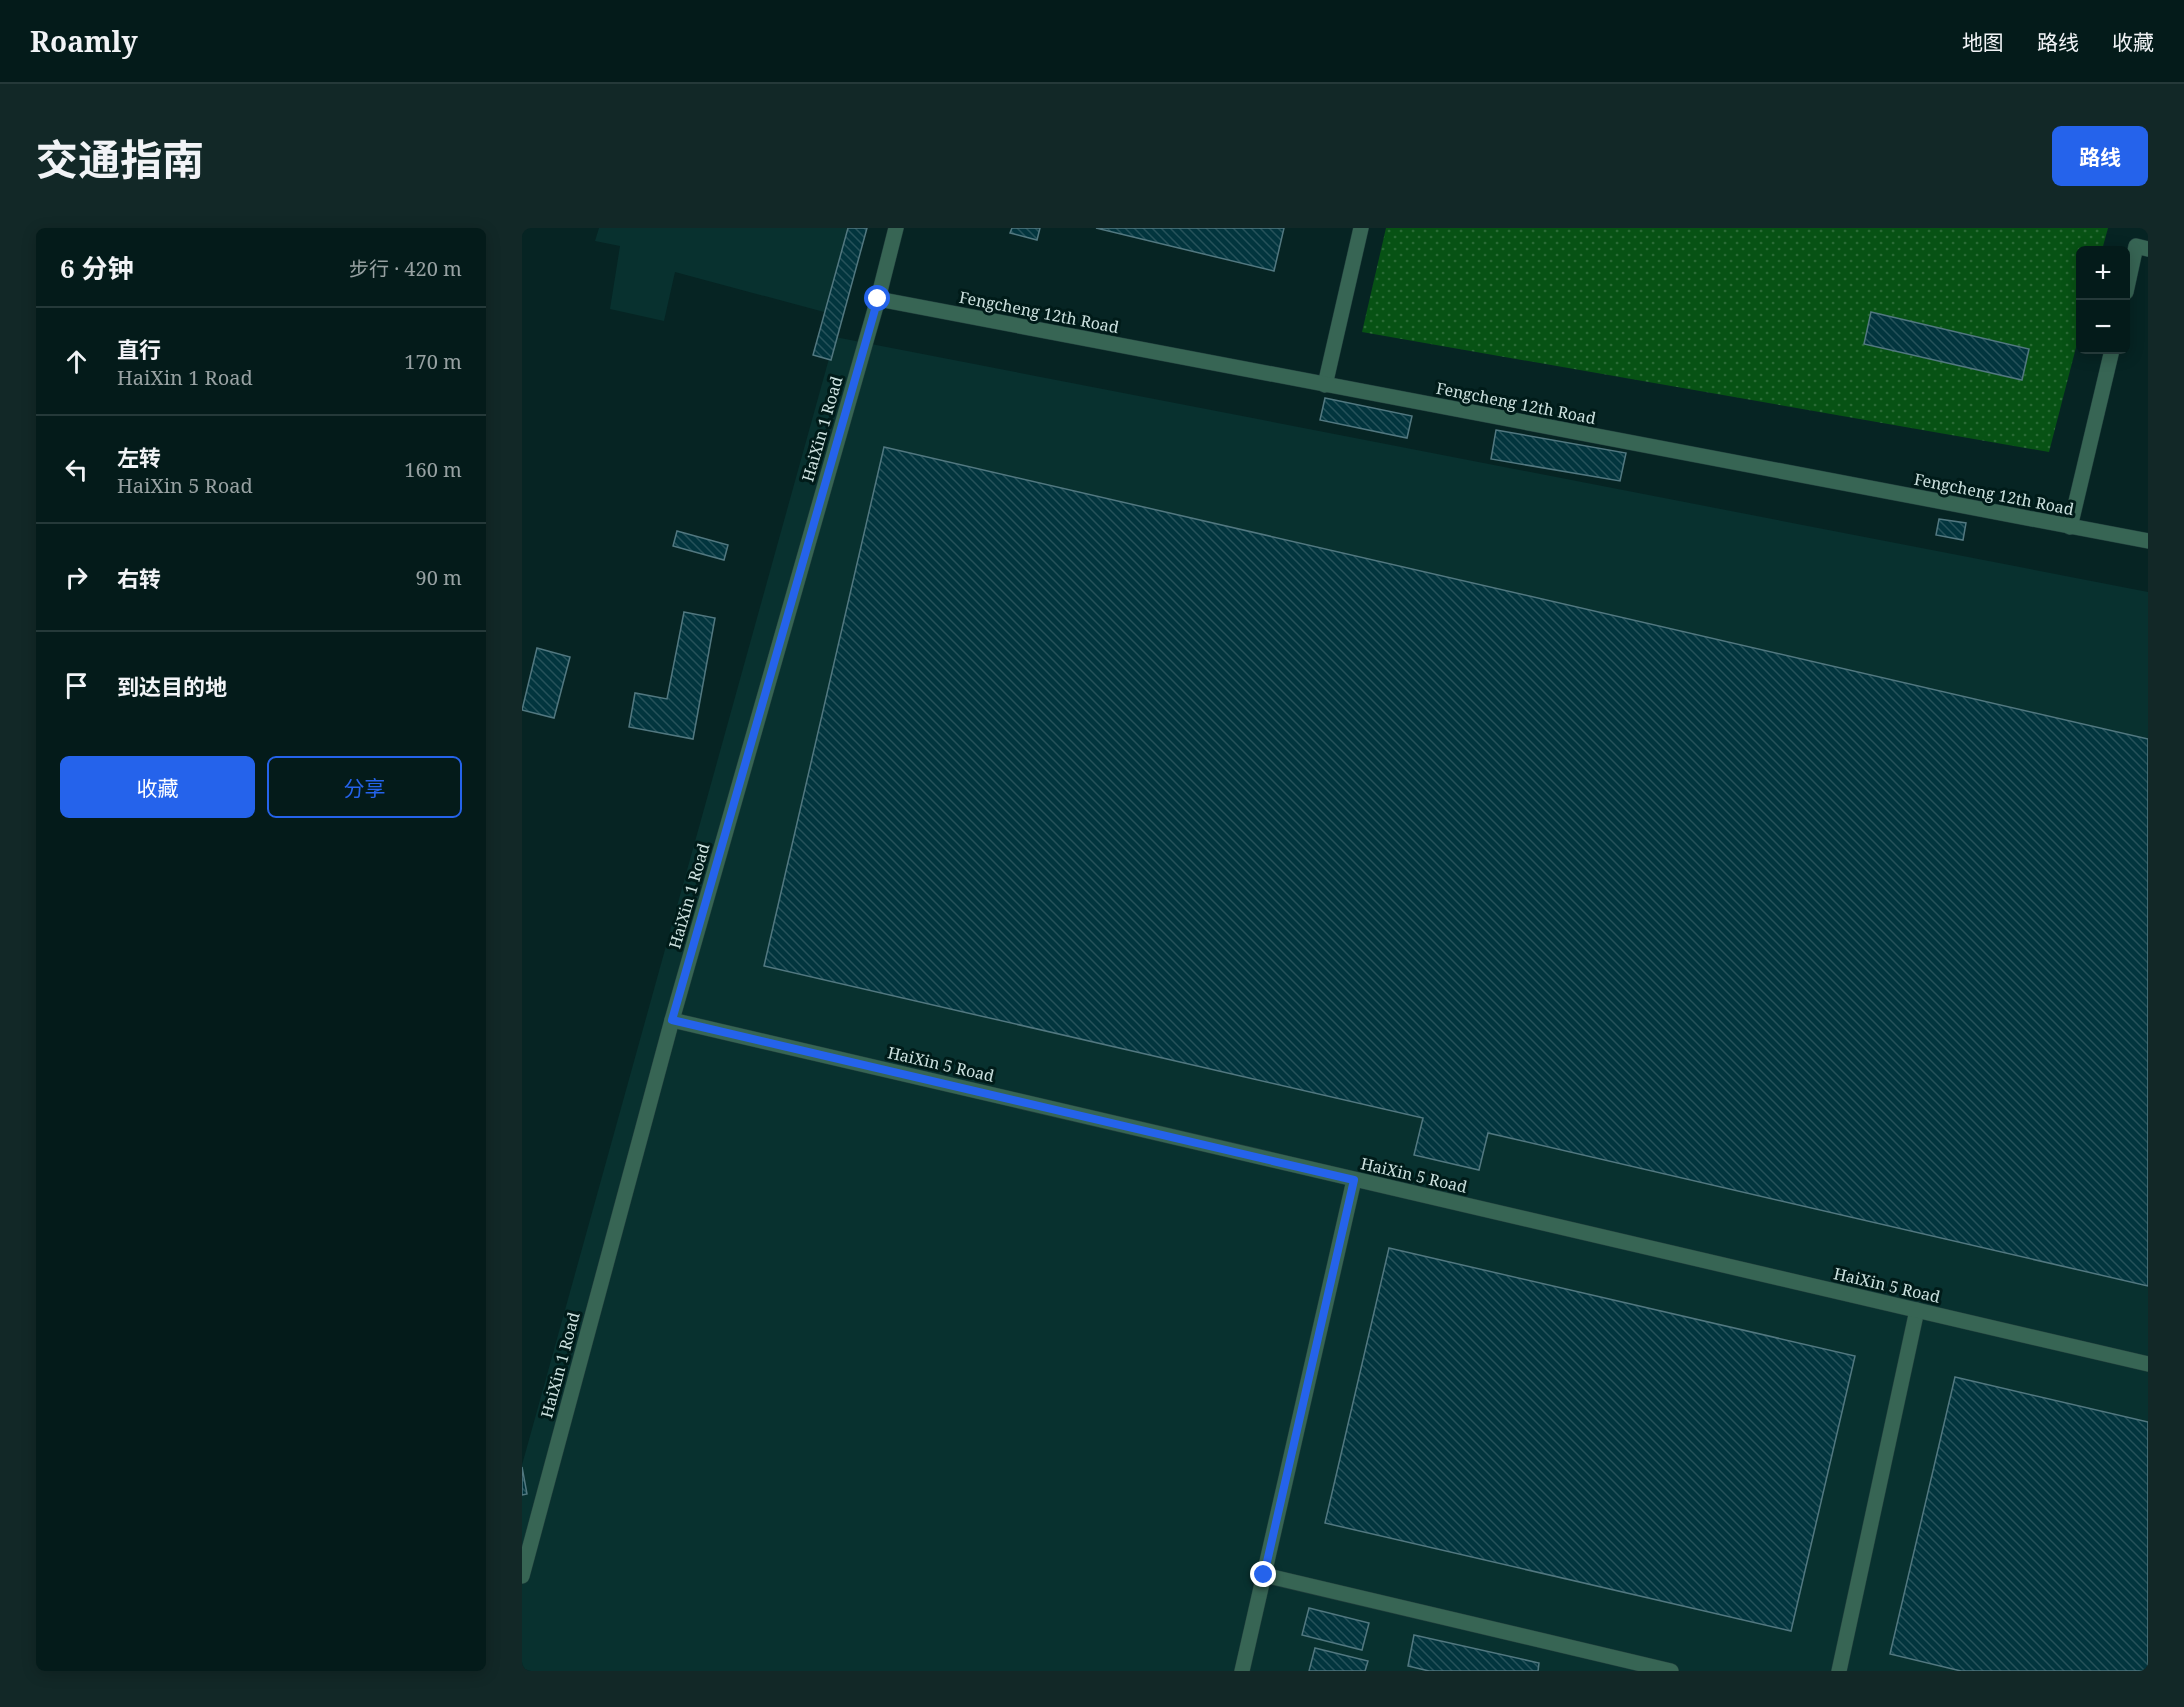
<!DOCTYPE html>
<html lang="zh">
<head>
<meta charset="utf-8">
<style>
	body { margin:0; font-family:"Noto Serif","Noto Sans SC",serif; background:#122827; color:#f1f3f6 }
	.controls { position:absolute; right:18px; top:18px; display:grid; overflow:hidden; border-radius:9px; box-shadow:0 3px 15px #0003 }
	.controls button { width:54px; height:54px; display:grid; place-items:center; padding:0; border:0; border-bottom:2px solid #253939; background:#041b1a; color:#f1f3f6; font:30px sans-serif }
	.stop { position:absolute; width:18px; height:18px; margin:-14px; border:4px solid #2563eb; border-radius:50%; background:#fff }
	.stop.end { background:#2563eb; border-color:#fff; box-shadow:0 2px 6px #0008 }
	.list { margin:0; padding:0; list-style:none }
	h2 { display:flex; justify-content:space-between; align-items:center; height:78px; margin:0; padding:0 24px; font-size:26px }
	h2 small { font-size:20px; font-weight:400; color:#97a1a2 }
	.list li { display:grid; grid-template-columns:39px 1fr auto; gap:18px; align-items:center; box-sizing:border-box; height:108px; padding:0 24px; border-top:2px solid #253939 }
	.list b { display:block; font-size:22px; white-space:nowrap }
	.list p { margin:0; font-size:20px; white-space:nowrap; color:#97a1a2 }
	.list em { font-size:20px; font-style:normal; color:#97a1a2 }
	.actions { display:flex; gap:12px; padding:18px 24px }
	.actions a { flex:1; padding:14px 0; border:2px solid #2563eb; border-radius:9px; text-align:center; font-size:21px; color:#2563eb }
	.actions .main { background:#2563eb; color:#fff }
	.icon { flex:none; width:33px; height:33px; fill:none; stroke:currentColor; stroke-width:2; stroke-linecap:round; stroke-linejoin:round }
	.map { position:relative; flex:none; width:1626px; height:1443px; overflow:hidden; border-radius:9px }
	header { display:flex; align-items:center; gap:36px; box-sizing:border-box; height:84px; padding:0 30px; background:#041b1a; border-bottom:2px solid #253939 }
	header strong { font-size:28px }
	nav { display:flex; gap:33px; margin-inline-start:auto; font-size:21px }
	.intro { display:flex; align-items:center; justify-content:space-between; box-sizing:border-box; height:144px; padding:0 36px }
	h1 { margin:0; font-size:42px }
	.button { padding:15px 27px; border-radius:9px; background:#2563eb; color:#fff; font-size:21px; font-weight:700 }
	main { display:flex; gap:36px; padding:0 36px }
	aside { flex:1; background:#041b1a; border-radius:9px; box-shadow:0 3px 15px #0003 }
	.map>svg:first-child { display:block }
	.built { fill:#08312f }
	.garden { fill:url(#garden-dots) }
	.building { fill:url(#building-back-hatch); stroke:#527880; stroke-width:1.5 }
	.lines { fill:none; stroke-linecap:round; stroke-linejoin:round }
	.service-casing { stroke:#223f3d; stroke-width:16 }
	.minor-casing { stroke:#223f3d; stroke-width:16 }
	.service { stroke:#376554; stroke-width:15 }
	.minor { stroke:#376554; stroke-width:15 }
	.route { stroke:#2563eb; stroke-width:8 }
	.labels { text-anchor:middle; stroke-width:6; stroke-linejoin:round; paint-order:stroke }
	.street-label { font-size:16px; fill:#cde2e0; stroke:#001b19 }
</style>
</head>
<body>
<header>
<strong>Roamly</strong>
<nav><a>地图</a><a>路线</a><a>收藏</a></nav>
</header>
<div class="intro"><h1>交通指南</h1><a class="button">路线</a></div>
<main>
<aside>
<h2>6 分钟<small>步行 · 420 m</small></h2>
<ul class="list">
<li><svg class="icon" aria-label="ahead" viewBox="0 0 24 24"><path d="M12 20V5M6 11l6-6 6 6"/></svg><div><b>直行</b><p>HaiXin 1 Road</p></div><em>170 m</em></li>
<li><svg class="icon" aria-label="left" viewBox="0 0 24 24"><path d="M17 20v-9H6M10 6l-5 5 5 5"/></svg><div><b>左转</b><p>HaiXin 5 Road</p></div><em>160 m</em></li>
<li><svg class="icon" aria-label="right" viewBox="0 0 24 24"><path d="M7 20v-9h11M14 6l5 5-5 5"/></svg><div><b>右转</b></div><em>90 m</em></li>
<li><svg class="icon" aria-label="arrive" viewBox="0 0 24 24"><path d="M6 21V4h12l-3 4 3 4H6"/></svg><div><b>到达目的地</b></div></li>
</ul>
<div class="actions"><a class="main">收藏</a><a>分享</a></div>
</aside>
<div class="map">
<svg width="1626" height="1443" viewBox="0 0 1626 1443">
	<defs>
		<pattern id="garden-dots" width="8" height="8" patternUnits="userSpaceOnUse" patternTransform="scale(1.5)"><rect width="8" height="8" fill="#075214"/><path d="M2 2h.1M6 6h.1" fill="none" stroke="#2a6b36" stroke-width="1.8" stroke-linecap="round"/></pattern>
		<pattern id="building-back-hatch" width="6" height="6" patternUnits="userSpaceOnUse" patternTransform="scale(1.5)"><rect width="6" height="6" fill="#02353e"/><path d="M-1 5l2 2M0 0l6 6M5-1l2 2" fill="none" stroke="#26525a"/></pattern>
	</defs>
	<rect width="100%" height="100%" fill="#062423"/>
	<!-- built -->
	<g class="built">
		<path d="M77,0H340L317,88L153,44L142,93L88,81L98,18L73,13Z"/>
		<path d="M313,109L1626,364V1443H0V1237Z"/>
	</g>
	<!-- garden -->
	<path class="garden" d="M864,0H1586L1580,22H1558V104L1527,224L840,104Z"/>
	<!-- building -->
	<g class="building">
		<path d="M326,0H345L309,132L291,127Z"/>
		<path d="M490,0H518L515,12L488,5Z"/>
		<path d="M574,0H762L752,43Z"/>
		<path d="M1349,84L1507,121L1500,152L1342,116Z"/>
		<path d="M803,170L890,188L885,210L798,192Z"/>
		<path d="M974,202L1104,225L1098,253L969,231Z"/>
		<path d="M362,219L1626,511V1058L966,905L957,942L892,927L901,890L242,738Z"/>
		<path d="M1417,291L1444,295L1441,312L1414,307Z"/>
		<path d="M155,303L206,317L202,332L151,318Z"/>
		<path d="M162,384L193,390L171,511L107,499L113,465L145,471Z"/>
		<path d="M15,420L48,429L32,490L0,482Z"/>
		<path d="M867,1020L1333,1128L1269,1403L803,1295Z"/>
		<path d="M1433,1149L1626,1194V1443H1439L1368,1426Z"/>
		<path d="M0,1239L5,1266L0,1267Z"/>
		<path d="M787,1380L847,1395L840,1422L780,1407Z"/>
		<path d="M892,1407L1017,1435L1016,1443H907L886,1438Z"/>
		<path d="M793,1420L846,1433L843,1443H787Z"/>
	</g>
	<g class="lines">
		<defs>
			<g id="service">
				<path d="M1604,64L1614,18L1626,21"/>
				<path d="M803,157L839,0"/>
				<path d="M1548,299L1590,122"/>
				<path d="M742,1347L1149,1443"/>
				<path d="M720,1443L832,952"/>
				<path d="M1317,1443L1395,1082"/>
			</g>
			<g id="minor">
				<path d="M356,71L1626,313"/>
				<path d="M150,792L1626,1136"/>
				<path d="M0,1348L150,792L356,71L374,0"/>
			</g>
		</defs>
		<!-- service casing -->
		<use href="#service" class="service-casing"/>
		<!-- minor casing -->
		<use href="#minor" class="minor-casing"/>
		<!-- service -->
		<use href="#service" class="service"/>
		<!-- minor -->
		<use href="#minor" class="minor"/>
	</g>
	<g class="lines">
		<!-- route -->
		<path class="route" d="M356,71L150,792L832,952L742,1347"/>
	</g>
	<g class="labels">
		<!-- street labels -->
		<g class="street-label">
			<text transform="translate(517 84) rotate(11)" y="6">Fengcheng 12th Road</text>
			<text transform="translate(994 175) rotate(11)" y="6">Fengcheng 12th Road</text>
			<text transform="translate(300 201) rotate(-74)" y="6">HaiXin 1 Road</text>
			<text transform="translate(1472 266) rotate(11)" y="6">Fengcheng 12th Road</text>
			<text transform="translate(167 668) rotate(-74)" y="6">HaiXin 1 Road</text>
			<text transform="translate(419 836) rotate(13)" y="6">HaiXin 5 Road</text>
			<text transform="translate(892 947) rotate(13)" y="6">HaiXin 5 Road</text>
			<text transform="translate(1365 1057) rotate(13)" y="6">HaiXin 5 Road</text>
			<text transform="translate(38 1137) rotate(-75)" y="6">HaiXin 1 Road</text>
		</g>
	</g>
</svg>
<div class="controls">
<button>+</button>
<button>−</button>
</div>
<div class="stop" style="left:356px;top:71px"></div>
<div class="stop end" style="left:742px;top:1347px"></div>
</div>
</main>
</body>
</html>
